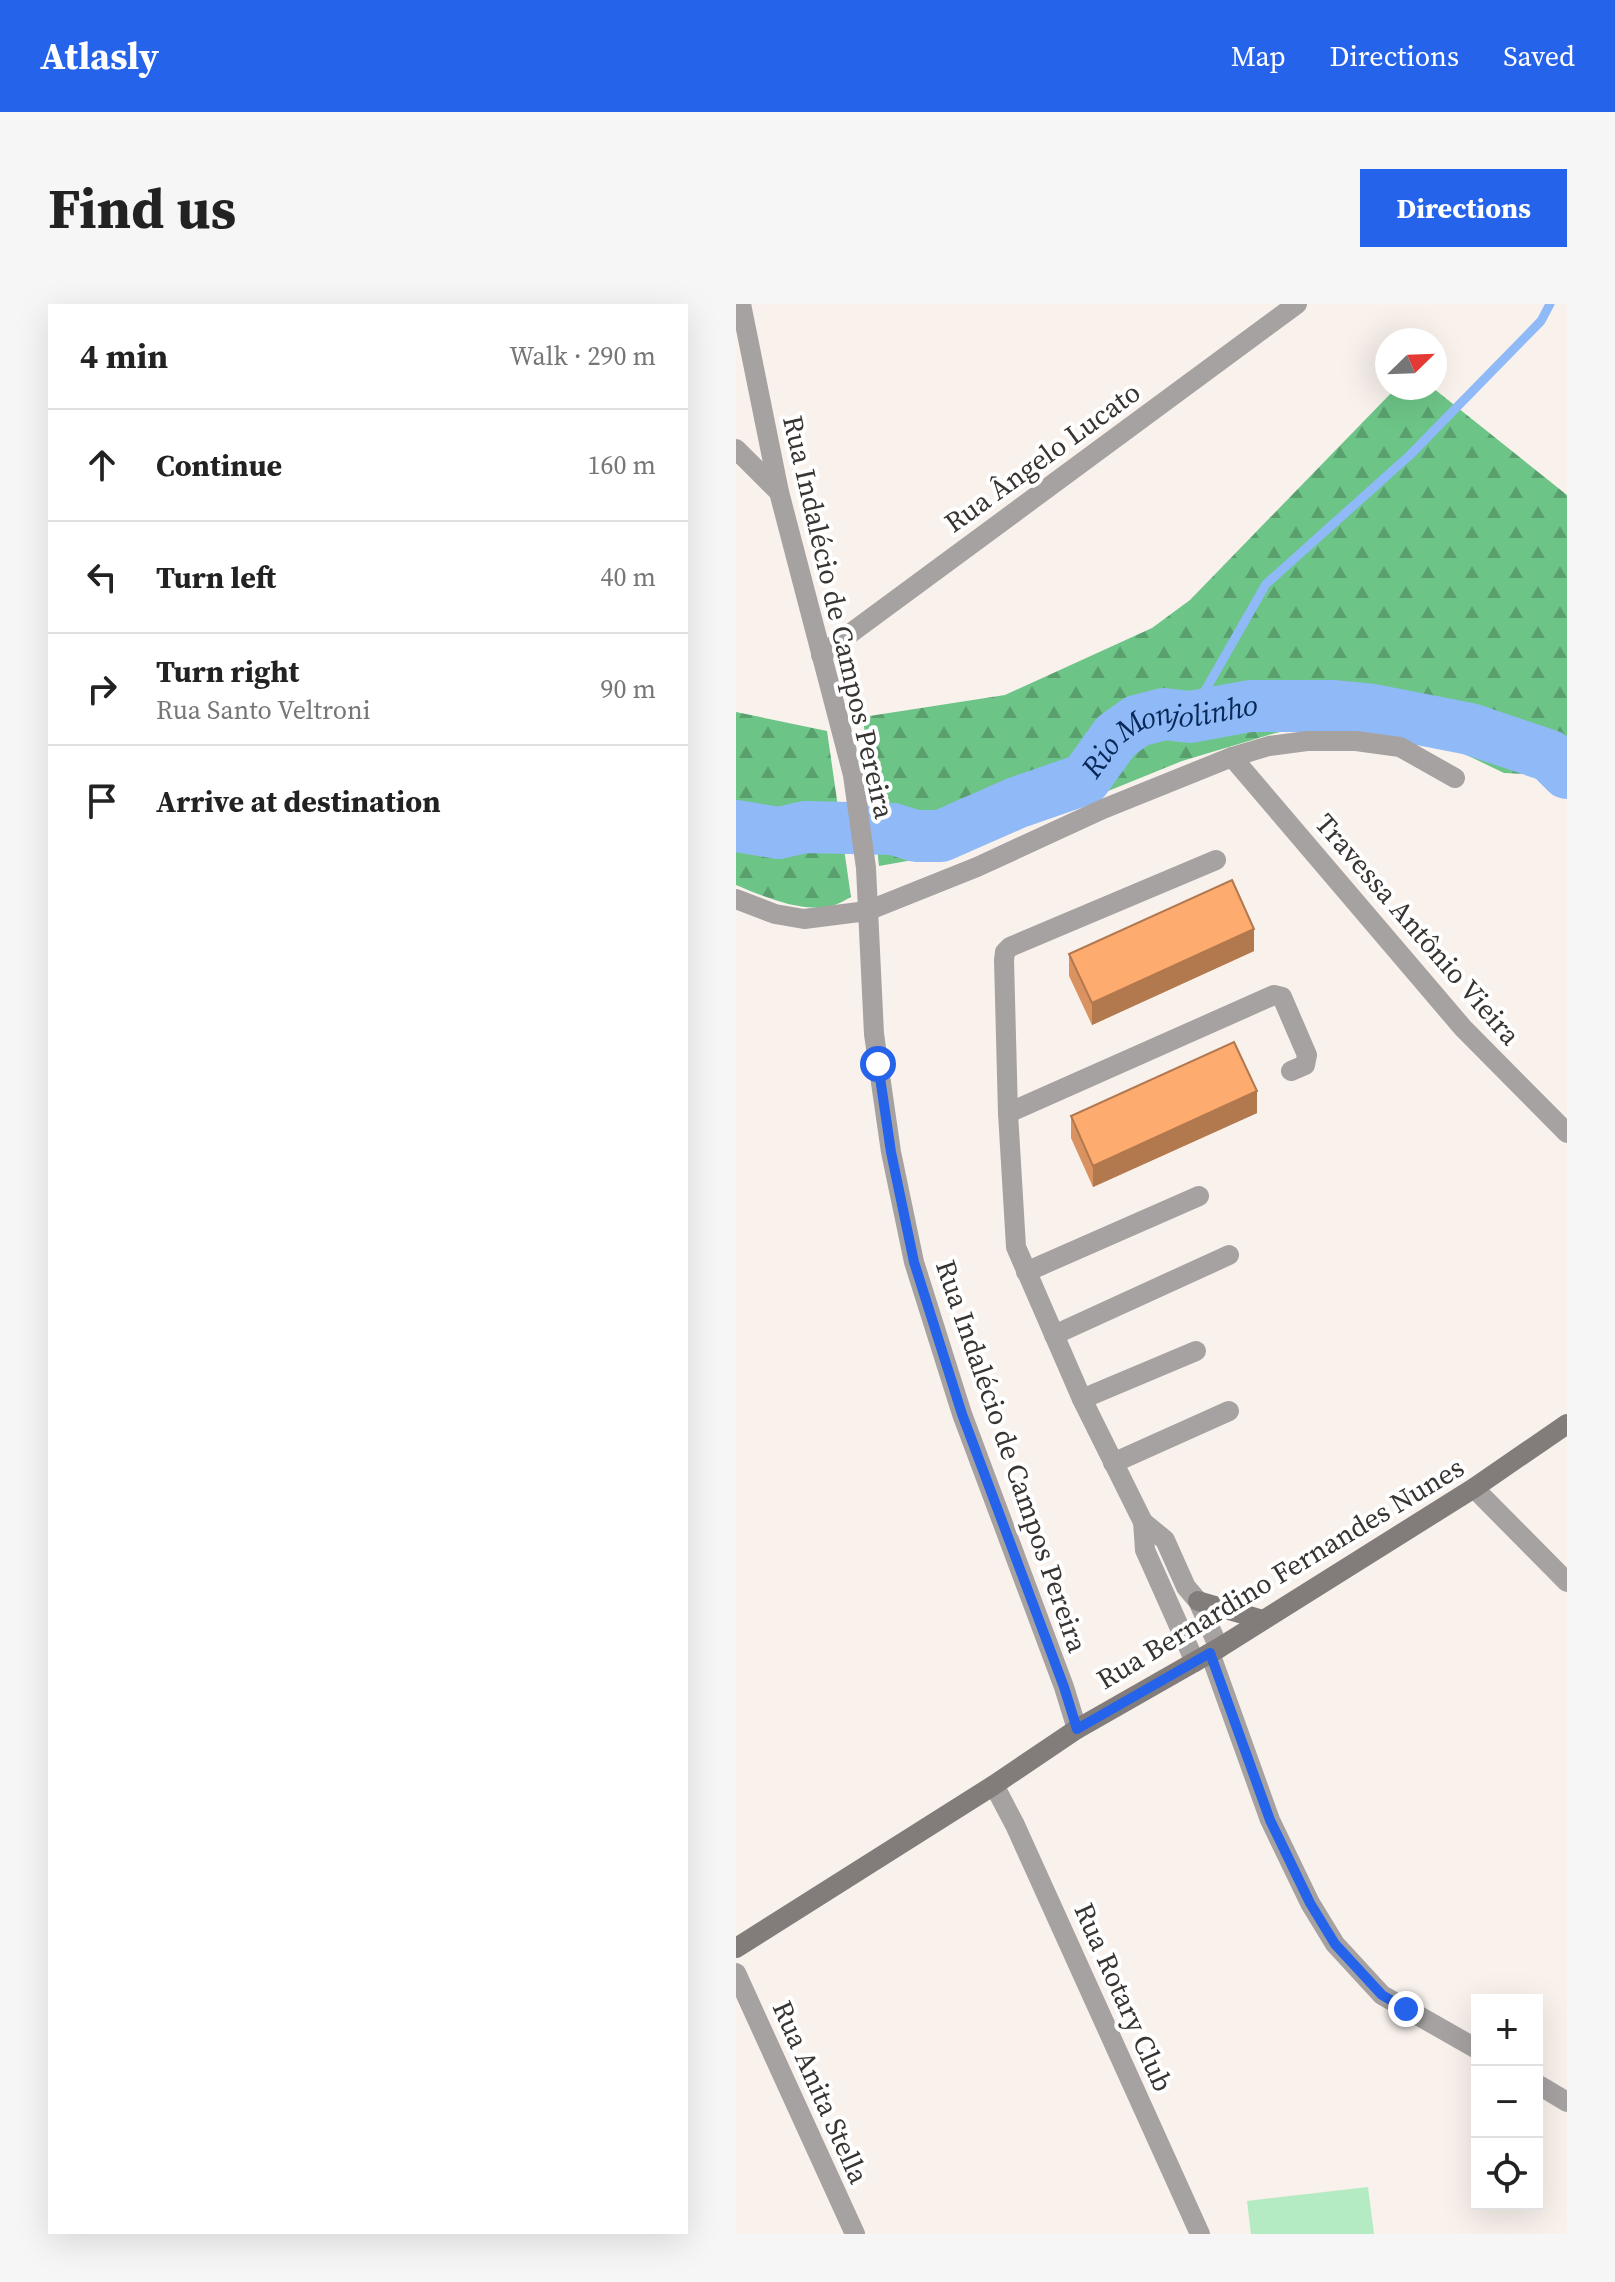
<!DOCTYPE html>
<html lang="en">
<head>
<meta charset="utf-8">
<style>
	body { margin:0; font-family:"Source Serif 4",serif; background:#f6f6f6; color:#222 }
	.controls { position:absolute; right:24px; bottom:24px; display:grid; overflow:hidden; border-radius:0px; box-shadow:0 8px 32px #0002 }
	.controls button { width:72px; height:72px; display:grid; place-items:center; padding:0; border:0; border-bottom:2px solid #e0e0e0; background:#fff; color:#222; font:40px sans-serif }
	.compass { position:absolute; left:639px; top:24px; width:72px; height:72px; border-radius:50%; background:#fff; box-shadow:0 8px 32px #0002; rotate:67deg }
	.stop { position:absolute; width:24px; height:24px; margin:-18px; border:6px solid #2563eb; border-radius:50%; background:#fff }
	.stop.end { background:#2563eb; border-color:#fff; box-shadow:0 2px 8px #0008 }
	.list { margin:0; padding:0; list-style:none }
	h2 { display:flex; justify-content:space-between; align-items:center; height:104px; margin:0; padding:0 32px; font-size:34px }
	h2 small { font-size:26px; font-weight:400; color:#767676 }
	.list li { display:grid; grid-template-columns:52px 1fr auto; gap:24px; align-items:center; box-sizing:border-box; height:112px; padding:0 32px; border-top:2px solid #e0e0e0 }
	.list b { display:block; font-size:30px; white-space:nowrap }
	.list p { margin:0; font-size:26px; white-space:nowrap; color:#767676 }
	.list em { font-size:26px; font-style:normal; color:#767676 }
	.icon { flex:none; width:44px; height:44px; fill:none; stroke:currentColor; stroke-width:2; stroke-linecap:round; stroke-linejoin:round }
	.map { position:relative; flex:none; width:831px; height:1930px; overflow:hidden; border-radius:0px }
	header { display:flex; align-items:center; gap:48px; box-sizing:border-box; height:112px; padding:0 40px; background:#2563eb; color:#fff }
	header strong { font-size:38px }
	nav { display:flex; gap:44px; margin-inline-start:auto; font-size:28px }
	.intro { display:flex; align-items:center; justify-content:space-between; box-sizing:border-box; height:192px; padding:0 48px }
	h1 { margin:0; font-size:56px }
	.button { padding:20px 36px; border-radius:0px; background:#2563eb; color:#fff; font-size:28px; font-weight:700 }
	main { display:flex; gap:48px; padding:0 48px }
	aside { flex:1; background:#fff; border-radius:0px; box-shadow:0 8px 32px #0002 }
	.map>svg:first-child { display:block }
	.green { fill:#b5ebc2 }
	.forest { fill:url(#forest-firs) }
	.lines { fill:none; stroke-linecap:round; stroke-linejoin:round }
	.stream { stroke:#90baf7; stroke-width:9 }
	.river { stroke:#90baf7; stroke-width:52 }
	.street { stroke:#a6a2a2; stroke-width:20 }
	.secondary { stroke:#827c7b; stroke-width:20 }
	.wall { fill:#da9360 }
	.shaded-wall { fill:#b2784e }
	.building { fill:#feab70; stroke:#b2784e; stroke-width:2 }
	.route { stroke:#2563eb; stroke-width:10 }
	.labels { text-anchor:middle; stroke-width:8; stroke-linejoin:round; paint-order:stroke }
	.street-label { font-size:28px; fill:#373432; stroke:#fff }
	.water-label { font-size:30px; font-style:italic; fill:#082957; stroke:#fff }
</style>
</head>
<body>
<header>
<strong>Atlasly</strong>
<nav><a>Map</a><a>Directions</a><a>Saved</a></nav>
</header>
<div class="intro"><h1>Find us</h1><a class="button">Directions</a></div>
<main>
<aside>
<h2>4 min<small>Walk · 290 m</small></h2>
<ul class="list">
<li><svg class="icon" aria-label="ahead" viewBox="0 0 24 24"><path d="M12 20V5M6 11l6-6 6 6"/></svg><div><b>Continue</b></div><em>160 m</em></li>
<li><svg class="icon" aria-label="left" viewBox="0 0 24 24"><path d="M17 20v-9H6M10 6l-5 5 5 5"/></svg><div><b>Turn left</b></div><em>40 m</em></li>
<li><svg class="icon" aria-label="right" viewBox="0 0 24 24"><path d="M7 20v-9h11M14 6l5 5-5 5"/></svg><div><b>Turn right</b><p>Rua Santo Veltroni</p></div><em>90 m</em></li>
<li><svg class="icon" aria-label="arrive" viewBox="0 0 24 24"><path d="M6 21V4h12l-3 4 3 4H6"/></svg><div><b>Arrive at destination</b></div></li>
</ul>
</aside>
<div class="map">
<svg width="831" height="1930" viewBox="0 0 831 1930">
	<defs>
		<pattern id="forest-firs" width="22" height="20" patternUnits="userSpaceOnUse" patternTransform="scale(2)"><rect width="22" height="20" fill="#6dc487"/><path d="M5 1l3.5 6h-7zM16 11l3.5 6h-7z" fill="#5aa06f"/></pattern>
	</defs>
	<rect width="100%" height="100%" fill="#f8f1ec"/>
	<!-- green -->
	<path class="green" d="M632,1883L638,1930H515L511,1897Z"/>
	<!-- forest -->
	<g class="forest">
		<path d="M660,84H697L831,191V492L811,471L768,469L718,445L658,424L584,418L536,430L446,457L222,548L143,562L127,413L269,391L416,324L454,296Z"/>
		<path d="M0,408L91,427L115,593C110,595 104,600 98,601C66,610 29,593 0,581Z"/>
	</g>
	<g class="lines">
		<!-- stream -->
		<path class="stream" d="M454,413L530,280L674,151L805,17L814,0"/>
		<!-- river -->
		<path class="river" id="s1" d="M0,522L43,529L69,523L157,525L180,532H205L280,499L349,475L380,432L401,417L428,410L454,413L514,402H596L637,406L734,425L814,452L831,469"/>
		<!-- street -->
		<g class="street">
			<path d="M5,0L43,188L117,471L130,564L138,730L155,848L178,958L226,1110L328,1383L341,1425"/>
			<path d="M0,145L43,188"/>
			<path d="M85,351L561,0"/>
			<path d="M496,453L727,724L831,829"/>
			<path d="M0,595L39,610L68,615L131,607L241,563L367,505L496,453L533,442L571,437H620L664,443L719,474"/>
			<path d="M272,809L538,691L546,693L571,751L569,761L555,767"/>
			<path d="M290,968L463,892"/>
			<path d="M318,1031L493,951"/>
			<path d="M346,1095L460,1047"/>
			<path d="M377,1159L493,1107"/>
			<path d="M738,1184L831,1278"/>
			<path d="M407,1218L429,1236L450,1283L462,1297L483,1344"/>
			<path d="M474,1349L534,1516L574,1599L599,1640L646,1691L741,1745"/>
			<path d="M459,1358L409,1246L407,1218L346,1095L280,943L272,809L268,656L269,648L274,643L480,556"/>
			<path d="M258,1481L279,1521L464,1930"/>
			<path d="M0,1669L119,1930"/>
			<path d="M801,1780L831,1798"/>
		</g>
		<!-- secondary -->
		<g class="secondary">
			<path d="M462,1297L527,1316"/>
			<path d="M0,1644L258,1481L341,1425L483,1344L738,1184L831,1120"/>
		</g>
	</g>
	<!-- wall -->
	<g class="wall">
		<path d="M518,647L356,721L333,672V650Z"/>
		<path d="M521,809L357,883L335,834V812Z"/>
	</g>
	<!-- shaded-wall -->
	<g class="shaded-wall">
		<path d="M518,625V647L356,721V699Z"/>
		<path d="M521,787V809L357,883V862Z"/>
	</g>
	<!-- building -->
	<g class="building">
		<path d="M496,576L518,625L356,699L333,650Z"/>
		<path d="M498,738L521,787L357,862L335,812Z"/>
	</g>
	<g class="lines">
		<!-- route -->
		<path class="route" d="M142,760L155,848L178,958L226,1110L328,1383L341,1425L474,1349L534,1516L574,1599L599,1640L646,1691L670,1705"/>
	</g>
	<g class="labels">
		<!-- street labels -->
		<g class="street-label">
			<text transform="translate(306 153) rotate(-36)" y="10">Rua Ângelo Lucato</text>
			<text transform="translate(103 313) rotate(77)" y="10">Rua Indalécio de Campos Pereira</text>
			<text transform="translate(682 625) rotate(49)" y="10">Travessa Antônio Vieira</text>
			<text transform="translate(276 1152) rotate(71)" y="10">Rua Indalécio de Campos Pereira</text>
			<text transform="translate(544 1269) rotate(-31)" y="10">Rua Bernardino Fernandes Nunes</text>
			<text transform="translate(388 1693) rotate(66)" y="10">Rua Rotary Club</text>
			<text transform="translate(85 1788) rotate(66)" y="10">Rua Anita Stella</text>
		</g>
		<!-- water labels -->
		<g class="water-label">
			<text dy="10" stroke="none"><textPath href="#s1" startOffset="466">Rio Monjolinho</textPath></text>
		</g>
	</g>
</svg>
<div class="controls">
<button>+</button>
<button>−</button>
<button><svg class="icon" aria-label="locate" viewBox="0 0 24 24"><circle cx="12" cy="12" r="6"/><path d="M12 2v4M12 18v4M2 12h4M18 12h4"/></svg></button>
</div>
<svg class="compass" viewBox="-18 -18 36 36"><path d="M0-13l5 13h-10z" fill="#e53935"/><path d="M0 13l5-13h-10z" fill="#767676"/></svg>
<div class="stop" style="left:142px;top:760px"></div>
<div class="stop end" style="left:670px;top:1705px"></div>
</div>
</main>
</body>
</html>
